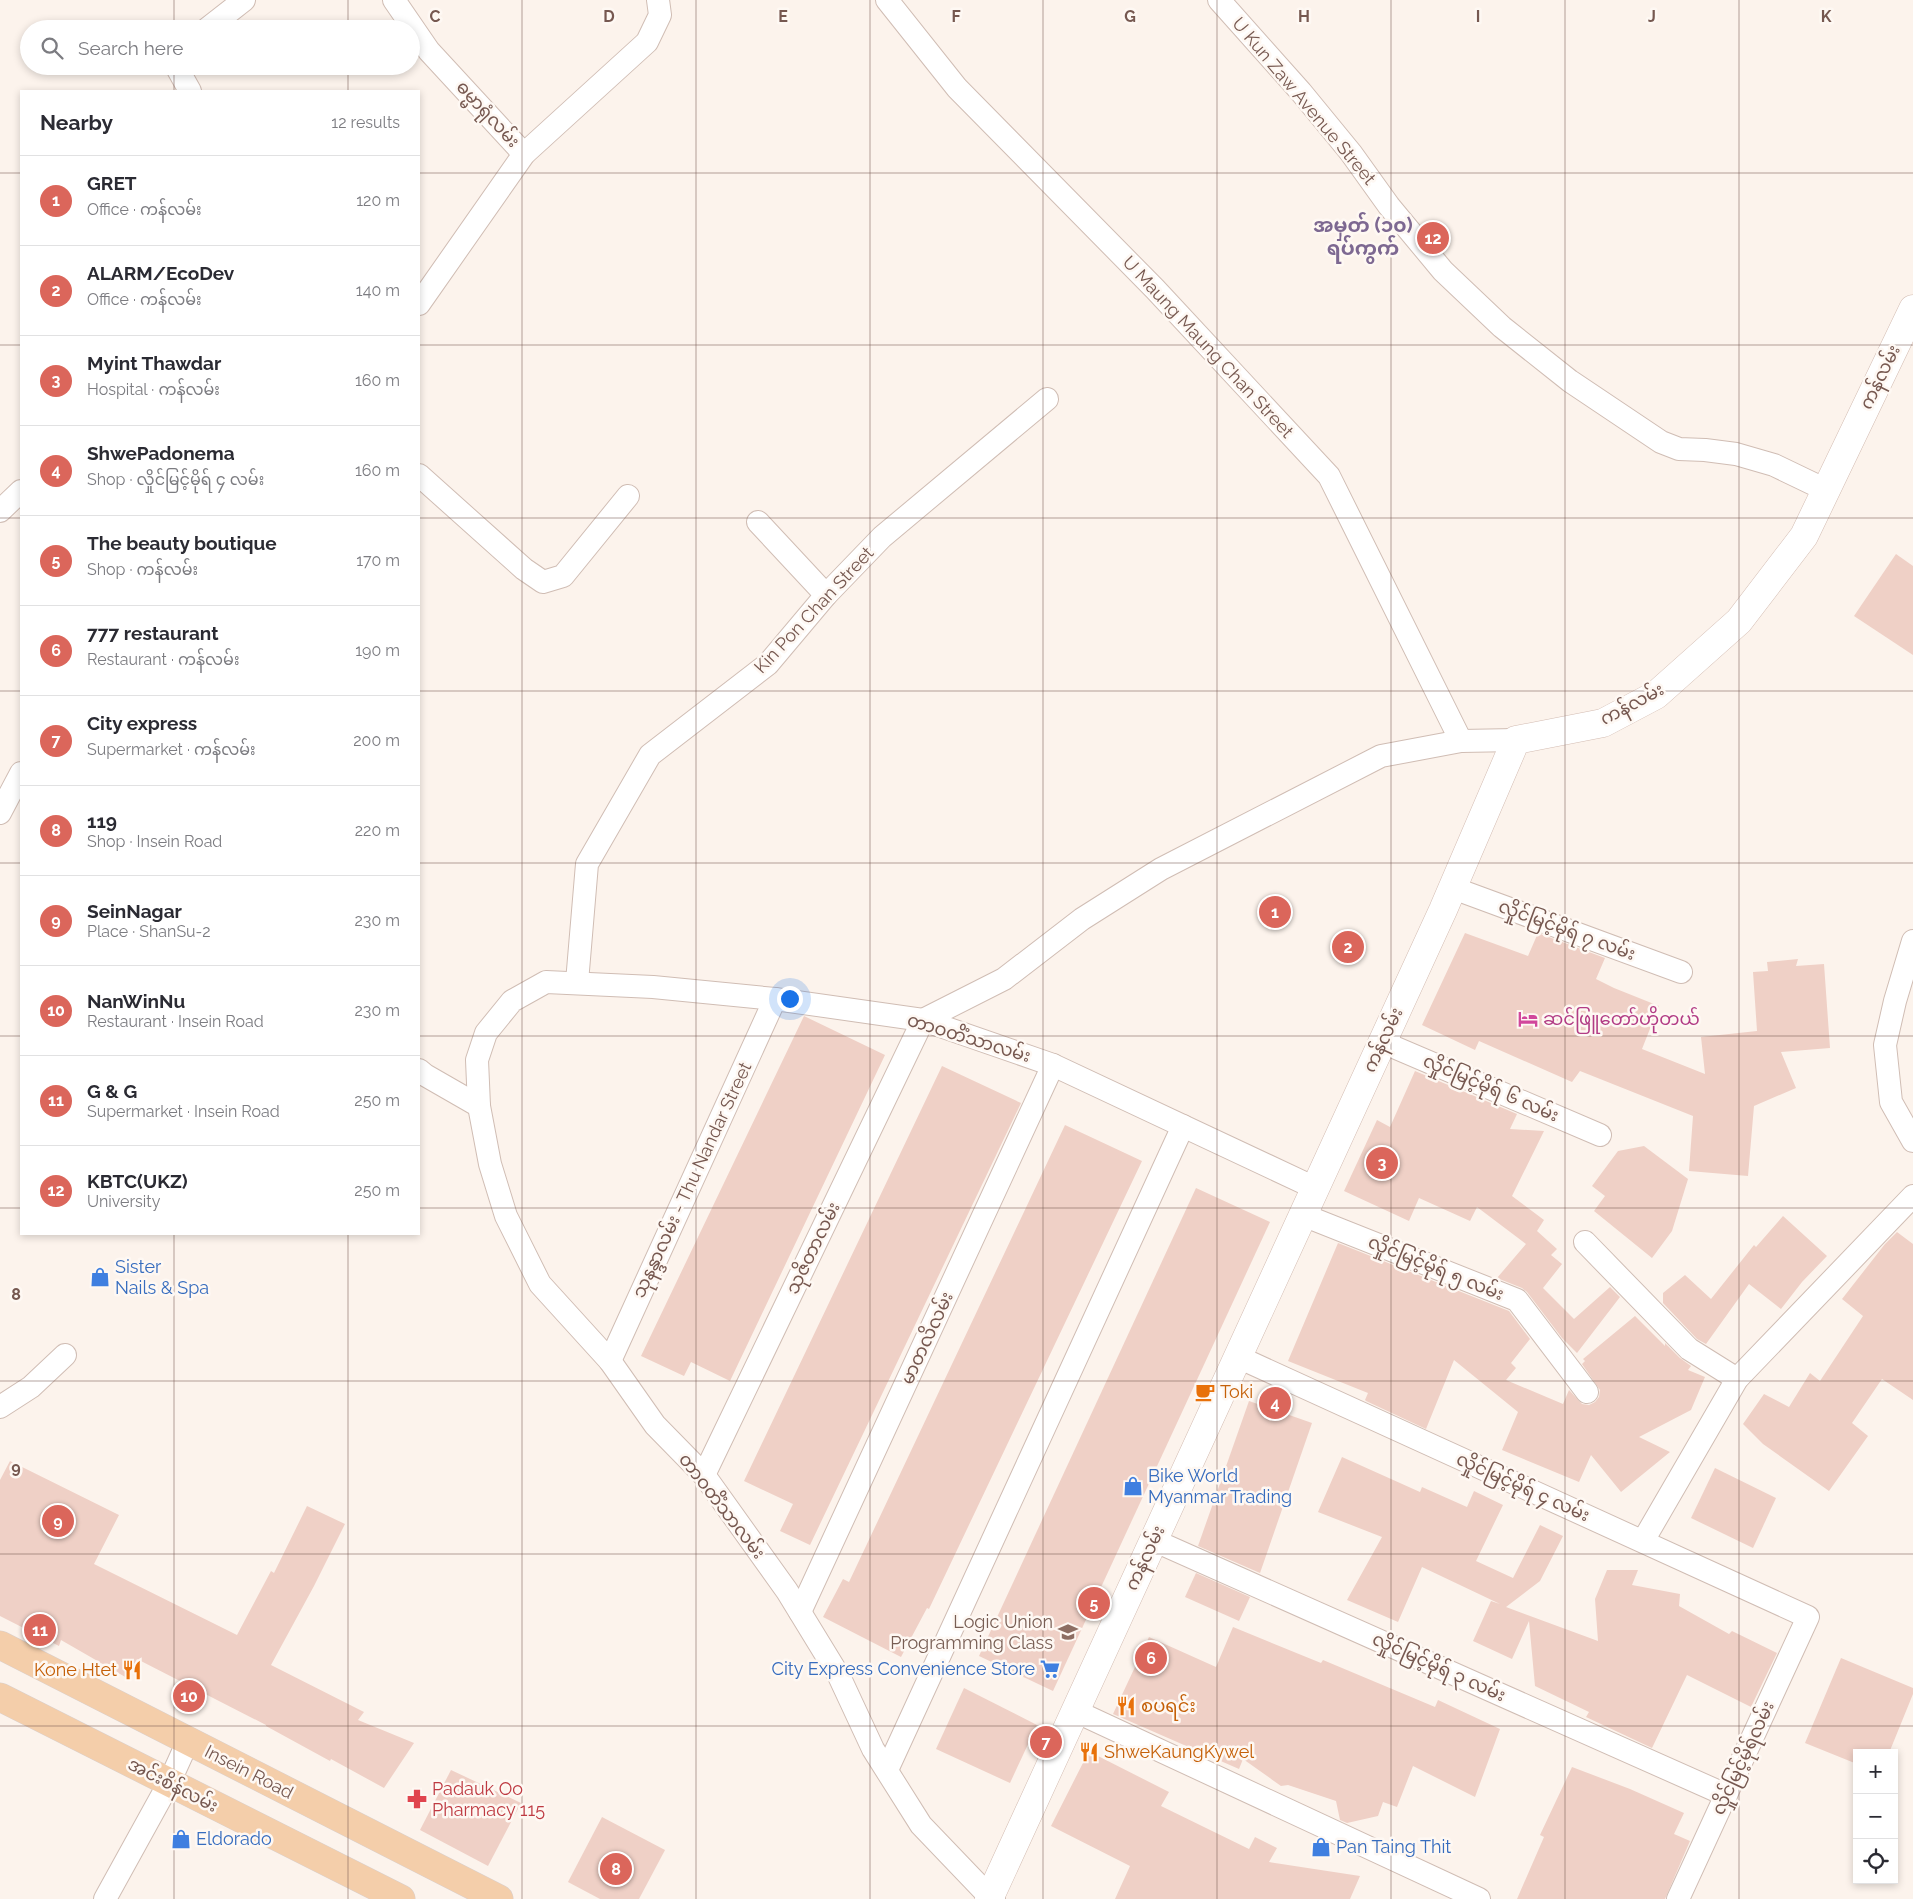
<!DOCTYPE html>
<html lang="en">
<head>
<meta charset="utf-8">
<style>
	body { margin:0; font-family:Raleway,"Noto Sans Myanmar",sans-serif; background:#f7f7f7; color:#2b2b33 }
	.controls { position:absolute; right:15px; bottom:15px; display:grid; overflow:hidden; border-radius:0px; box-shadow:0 2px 8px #0003 }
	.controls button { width:45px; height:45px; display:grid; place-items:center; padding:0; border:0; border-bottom:1px solid #e1e1e2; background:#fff; color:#2b2b33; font:25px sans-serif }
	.you { position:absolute; left:789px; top:998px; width:18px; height:18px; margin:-12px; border:4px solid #fff; border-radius:50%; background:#1a73e8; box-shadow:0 0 0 8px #1a73e833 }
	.badge { display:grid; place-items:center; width:32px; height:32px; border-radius:50%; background:#db665b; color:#fff; font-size:16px; font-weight:700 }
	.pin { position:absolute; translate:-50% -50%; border:2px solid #fff; box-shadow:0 1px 5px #0006 }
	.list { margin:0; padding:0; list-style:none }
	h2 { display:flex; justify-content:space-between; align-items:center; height:65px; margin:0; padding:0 20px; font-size:21px }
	h2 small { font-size:16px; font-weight:400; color:#7c7c81 }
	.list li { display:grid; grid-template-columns:32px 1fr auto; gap:15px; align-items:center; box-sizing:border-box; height:90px; padding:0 20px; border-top:1px solid #e1e1e2 }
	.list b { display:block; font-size:19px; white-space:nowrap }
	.list p { margin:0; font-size:16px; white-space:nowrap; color:#7c7c81 }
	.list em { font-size:16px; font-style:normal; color:#7c7c81 }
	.icon { flex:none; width:28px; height:28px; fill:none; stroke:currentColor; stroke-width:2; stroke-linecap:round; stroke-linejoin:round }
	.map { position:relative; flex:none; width:1913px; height:1899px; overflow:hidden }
	.search { position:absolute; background:#fff; box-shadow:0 2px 8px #0003; left:20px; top:20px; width:400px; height:55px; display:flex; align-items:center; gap:12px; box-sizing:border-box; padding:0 18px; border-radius:28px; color:#7c7c81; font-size:19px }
	.panel { position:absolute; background:#fff; box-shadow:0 2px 8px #0003; left:20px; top:90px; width:400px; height:1145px; border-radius:0px }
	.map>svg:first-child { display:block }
	.building { fill:#efd0c6 }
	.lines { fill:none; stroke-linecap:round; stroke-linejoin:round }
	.minor-casing { stroke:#d0bdb4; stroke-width:24 }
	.secondary-casing { stroke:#d3bcb2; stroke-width:29 }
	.primary-casing { stroke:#d9d0ce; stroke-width:29 }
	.minor { stroke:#fff; stroke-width:22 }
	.secondary { stroke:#fff; stroke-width:28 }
	.primary { stroke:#f4ceaa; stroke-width:28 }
	.grid { fill:none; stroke:#765850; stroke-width:1; stroke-opacity:0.55 }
	.labels { text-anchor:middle; stroke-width:5; stroke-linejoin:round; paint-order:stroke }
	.street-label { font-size:18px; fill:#765850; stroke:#fef8f3 }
	.hotel-label { font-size:18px; fill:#b23c85; stroke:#fef8f3; text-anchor:start }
	.shop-label { font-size:18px; fill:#366cbe; stroke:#fef8f3; text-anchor:start }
	.food-label { font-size:18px; fill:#c56008; stroke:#fef8f3; text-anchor:start }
	.education-label { font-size:18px; fill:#785e54; stroke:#fef8f3; text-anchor:end }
	.health-label { font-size:18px; fill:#be3a42; stroke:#fef8f3; text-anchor:start }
	.quarter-label { font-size:20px; font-weight:bold; fill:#7d6891; stroke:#fef8f3 }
	.grid-label { font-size:16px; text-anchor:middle; font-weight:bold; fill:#765850; stroke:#fef8f3; stroke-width:5; stroke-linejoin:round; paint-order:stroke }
</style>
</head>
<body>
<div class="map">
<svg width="1913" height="1899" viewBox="0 0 1913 1899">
	<rect width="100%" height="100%" fill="#fcf3ec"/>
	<!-- building -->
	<g class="building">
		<path d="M1896,554L1913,566V655L1854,616Z"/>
		<path d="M1465,933L1528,956L1538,933L1605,958L1596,979L1614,988L1659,1006L1642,1049L1705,1074L1701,1037L1757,1031L1753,972L1768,971L1767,962L1798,959L1796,966L1824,964L1830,1048L1781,1052L1796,1088L1754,1106L1748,1176L1689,1171L1693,1116L1580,1071L1572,1082L1479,1041L1475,1050L1422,1025Z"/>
		<path d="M804,1016L885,1055L730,1381L691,1362L684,1376L641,1356Z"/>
		<path d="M942,1066L1021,1103L810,1545L780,1531L793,1504L744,1481Z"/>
		<path d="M1415,1071L1517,1114L1510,1129L1544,1131L1512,1196L1544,1220L1537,1231L1557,1249L1551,1255L1562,1264L1543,1288L1574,1319L1610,1287L1620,1297L1577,1353L1562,1338L1527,1292L1522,1288L1497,1278L1526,1244L1477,1207L1470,1221L1419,1198L1409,1221L1344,1191L1377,1120L1390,1127Z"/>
		<path d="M1065,1125L1142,1161L929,1609L927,1608L901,1657L823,1617L843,1579L849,1582Z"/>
		<path d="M1644,1146L1688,1179L1672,1231L1652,1258L1594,1211L1605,1196L1592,1186L1618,1151Z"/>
		<path d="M1196,1188L1270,1222L1053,1691L979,1656Z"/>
		<path d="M1783,1216L1827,1256L1802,1282L1781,1309L1749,1284L1706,1344L1697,1339L1663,1303V1293L1685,1275L1711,1299L1754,1245L1756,1247Z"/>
		<path d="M1897,1232L1913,1244V1400L1882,1379L1852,1423L1868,1436L1829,1491L1763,1444L1743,1424L1764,1394L1789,1407L1810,1373L1820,1381L1863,1316L1842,1299L1885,1244Z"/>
		<path d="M1338,1243L1509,1311L1530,1339L1511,1363L1516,1368L1506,1380L1563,1404L1569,1390L1582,1404L1589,1405L1595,1402L1599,1397L1600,1390L1582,1364L1585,1361L1583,1359L1635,1316L1665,1346V1343L1680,1358L1691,1366L1688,1370L1705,1377L1691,1410L1639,1437L1670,1452L1621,1492L1591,1455L1579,1482L1502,1450L1518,1412L1454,1360L1426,1429L1366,1401L1365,1400L1368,1393L1288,1361Z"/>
		<path d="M1249,1401L1312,1423L1260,1573L1198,1546Z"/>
		<path d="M1342,1457L1420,1492L1422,1487L1467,1507L1474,1491L1503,1505L1476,1561L1513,1578L1540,1525L1563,1536L1540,1581L1506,1607L1598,1641L1595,1599L1607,1570H1638L1632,1585L1680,1594L1679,1606L1729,1634L1732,1631L1777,1653L1751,1707L1687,1675L1652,1748L1586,1717L1589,1712L1535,1686L1529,1621L1512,1659L1473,1641L1491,1601L1500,1604L1422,1567L1398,1622L1347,1600L1382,1537L1318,1512Z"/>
		<path d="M10,1461L119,1515L94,1564L237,1635L271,1571L274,1573L307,1506L345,1524L314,1586L271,1665L364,1712L358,1720L414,1743L384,1788L331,1759L330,1761L266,1726V1725L137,1659L127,1678L61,1640L59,1646L0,1616V1480Z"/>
		<path d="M1715,1468L1776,1498L1753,1548L1691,1518Z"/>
		<path d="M1196,1573L1250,1597L1239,1621L1185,1597Z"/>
		<path d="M1233,1627L1321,1663L1323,1660L1435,1707L1438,1700L1500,1729L1475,1797L1413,1766L1397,1807L1383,1802L1378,1816L1347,1823L1340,1820L1336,1801L1288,1785L1281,1786L1243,1759L1239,1769L1113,1714L1149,1637L1216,1667Z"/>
		<path d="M1841,1658L1913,1688V1694L1889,1753H1857V1764L1805,1743Z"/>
		<path d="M964,1688L1037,1725L1010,1783L936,1749Z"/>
		<path d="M1087,1755H1096L1169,1792L1161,1806L1249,1849L1255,1837L1277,1848L1269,1862L1360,1876L1350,1899H1115L1130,1866L1051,1826Z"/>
		<path d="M1572,1767L1630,1789L1684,1813L1674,1834L1690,1841L1665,1899H1517L1544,1837L1540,1835Z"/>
		<path d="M451,1770L521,1803L488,1866L420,1830Z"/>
		<path d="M602,1817L665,1850L639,1899H600L568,1882Z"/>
	</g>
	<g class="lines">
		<defs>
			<g id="minor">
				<path d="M394,0L429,51L524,154"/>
				<path d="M887,0L957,88L1155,289L1329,476L1461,741"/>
				<path d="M1219,0L1301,92L1351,153L1389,206L1443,271L1502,327L1570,381L1661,442L1679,449L1705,450L1736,454L1774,465L1826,490"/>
				<path d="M207,29L244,0"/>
				<path d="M176,66L190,91"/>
				<path d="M419,304L524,154L647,42L660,15L658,0"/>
				<path d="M419,475L524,569L543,582L563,576L628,496"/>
				<path d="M0,511L21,491"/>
				<path d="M758,522L826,595"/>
				<path d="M0,813L21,773"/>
				<path d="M1453,888L1681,972"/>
				<path d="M1913,941L1895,1001L1885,1045L1891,1102L1913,1141"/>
				<path d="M577,982L587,864L650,755L768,664L826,595L882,537L1047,399"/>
				<path d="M1382,1042L1600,1135"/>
				<path d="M419,1070L425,1075L479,1106"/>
				<path d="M1303,1215L1517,1300L1587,1392"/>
				<path d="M1585,1242L1689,1349L1737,1379"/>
				<path d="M1238,1357L1808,1617L1678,1899"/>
				<path d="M610,1361L775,999"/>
				<path d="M0,1407L31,1387L65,1355"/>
				<path d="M704,1475L923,1020L1004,979L1082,919L1161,869L1381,756L1461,741L1516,740"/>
				<path d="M1153,1540L1726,1795"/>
				<path d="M1643,1541L1737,1379L1913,1196"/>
				<path d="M800,1612L1053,1065"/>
				<path d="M1075,1711L1479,1899"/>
				<path d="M887,1770L1183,1126"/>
				<path d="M105,1899L169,1783L188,1741"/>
				<path d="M994,1899L990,1897L921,1825L873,1749L839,1676L787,1591L704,1475L655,1425L610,1361L540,1284L506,1216L490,1164L479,1106L477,1060L486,1033L512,1001L546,982L653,987L775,999L923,1020L1053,1065L1315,1188"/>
			</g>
			<path id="secondary" d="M989,1899L1443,910L1516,740L1603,723L1656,695L1739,621L1804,536L1913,309"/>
			<g id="primary">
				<path d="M0,1645L499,1899"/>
				<path d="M0,1697L401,1899"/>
			</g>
		</defs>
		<!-- minor casing -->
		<use href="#minor" class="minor-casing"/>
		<!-- secondary casing -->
		<use href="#secondary" class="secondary-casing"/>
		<!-- primary casing -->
		<use href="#primary" class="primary-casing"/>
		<!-- minor -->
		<use href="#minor" class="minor"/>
		<!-- secondary -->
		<use href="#secondary" class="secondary"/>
		<!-- primary -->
		<use href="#primary" class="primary"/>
	</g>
	<!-- grid -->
	<path class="grid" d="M174,0V29M348,0V29M522,0V1899M696,0V1899M870,0V1899M1043,0V1899M1217,0V1899M1391,0V1899M1565,0V1899M1739,0V1899M174,66V91M348,66V91M0,173H21M419,173H1913M0,345H21M419,345H1913M0,518H21M419,518H1913M0,691H21M419,691H1913M0,863H21M419,863H1913M0,1036H21M419,1036H1913M0,1208H21M419,1208H1913M174,1234V1899M348,1234V1899M0,1381H1913M0,1554H1913M0,1726H1913"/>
	<!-- icons -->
	<defs>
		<symbol id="hotel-bare" viewBox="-9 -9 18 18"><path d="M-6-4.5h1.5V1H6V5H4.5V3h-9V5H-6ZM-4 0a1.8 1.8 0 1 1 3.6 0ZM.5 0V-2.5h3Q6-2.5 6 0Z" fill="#d1479c" stroke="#fef8f3" stroke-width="2.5" paint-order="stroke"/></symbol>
		<symbol id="shop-bare" viewBox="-9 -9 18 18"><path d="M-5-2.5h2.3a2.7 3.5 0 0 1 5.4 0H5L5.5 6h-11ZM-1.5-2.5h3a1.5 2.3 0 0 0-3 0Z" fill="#3f7fe0" stroke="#fef8f3" stroke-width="2.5" paint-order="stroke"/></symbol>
		<symbol id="cafe-bare" viewBox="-9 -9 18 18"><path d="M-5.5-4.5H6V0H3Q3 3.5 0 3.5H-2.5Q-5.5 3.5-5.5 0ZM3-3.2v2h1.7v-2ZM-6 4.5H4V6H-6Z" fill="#e8710a" stroke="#fef8f3" stroke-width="2.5" paint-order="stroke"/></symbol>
		<symbol id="school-bare" viewBox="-9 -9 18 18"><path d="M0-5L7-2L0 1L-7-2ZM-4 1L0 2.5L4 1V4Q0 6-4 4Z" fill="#8d6e63" stroke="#fef8f3" stroke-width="2.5" paint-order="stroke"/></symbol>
		<symbol id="supermarket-bare" viewBox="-9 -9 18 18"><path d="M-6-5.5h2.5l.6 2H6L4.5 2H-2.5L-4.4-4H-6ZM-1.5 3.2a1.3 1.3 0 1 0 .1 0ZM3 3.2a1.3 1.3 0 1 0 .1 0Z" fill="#3f7fe0" stroke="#fef8f3" stroke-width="2.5" paint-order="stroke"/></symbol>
		<symbol id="restaurant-bare" viewBox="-9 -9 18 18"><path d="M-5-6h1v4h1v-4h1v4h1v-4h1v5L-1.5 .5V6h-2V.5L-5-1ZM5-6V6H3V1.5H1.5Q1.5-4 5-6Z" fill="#e8710a" stroke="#fef8f3" stroke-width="2.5" paint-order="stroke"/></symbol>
		<symbol id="pharmacy-bare" viewBox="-9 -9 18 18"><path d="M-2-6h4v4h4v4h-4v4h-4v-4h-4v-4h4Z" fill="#e0444e" stroke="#fef8f3" stroke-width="2.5" paint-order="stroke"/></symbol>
	</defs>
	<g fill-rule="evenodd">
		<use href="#hotel-bare" x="1514" y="1005" width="28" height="28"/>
		<use href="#shop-bare" x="86" y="1263" width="28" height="28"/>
		<use href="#cafe-bare" x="1191" y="1378" width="28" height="28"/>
		<use href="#shop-bare" x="1119" y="1472" width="28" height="28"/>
		<use href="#school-bare" x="1054" y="1618" width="28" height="28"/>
		<use href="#supermarket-bare" x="1036" y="1655" width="28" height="28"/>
		<use href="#restaurant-bare" x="118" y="1656" width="28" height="28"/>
		<use href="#restaurant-bare" x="1112" y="1692" width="28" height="28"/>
		<use href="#restaurant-bare" x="1075" y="1738" width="28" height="28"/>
		<use href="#pharmacy-bare" x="403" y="1785" width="28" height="28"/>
		<use href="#shop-bare" x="167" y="1825" width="28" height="28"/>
		<use href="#shop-bare" x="1307" y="1833" width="28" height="28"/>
	</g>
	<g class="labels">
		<!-- street labels -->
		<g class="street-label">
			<text transform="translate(1304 101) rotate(50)" y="6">U Kun Zaw Avenue Street</text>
			<text transform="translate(488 114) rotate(47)" y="6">ဓမ္မာရုံလမ်း</text>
			<text transform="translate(1208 347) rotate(47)" y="6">U Maung Maung Chan Street</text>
			<text transform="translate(1880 377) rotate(-64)" y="6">ကန်လမ်း</text>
			<text transform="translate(814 610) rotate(-47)" y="6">Kin Pon Chan Street</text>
			<text transform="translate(1632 704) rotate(-28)" y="6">ကန်လမ်း</text>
			<text transform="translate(1567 930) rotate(20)" y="6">လှိုင်မြင့်မိုရ် ၇ လမ်း</text>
			<text transform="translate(969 1038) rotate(17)" y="6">တာဝတိံသာလမ်း</text>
			<text transform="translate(1383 1040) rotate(-65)" y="6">ကန်လမ်း</text>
			<text transform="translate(1491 1088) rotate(23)" y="6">လှိုင်မြင့်မိုရ် ၆ လမ်း</text>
			<text transform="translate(692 1180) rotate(-65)" y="6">သုနန္ဒာလမ်း - Thu Nandar Street</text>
			<text transform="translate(813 1248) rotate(-64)" y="6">သုဇိတာလမ်း</text>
			<text transform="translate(1436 1268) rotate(22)" y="6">လှိုင်မြင့်မိုရ် ၅ လမ်း</text>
			<text transform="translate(927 1338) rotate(-65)" y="6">မာတလိလမ်း</text>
			<text transform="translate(1523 1487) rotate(24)" y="6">လှိုင်မြင့်မိုရ် ၄ လမ်း</text>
			<text transform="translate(722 1506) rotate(52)" y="6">တာဝတိံသာလမ်း</text>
			<text transform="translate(1145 1558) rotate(-65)" y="6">ကန်လမ်း</text>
			<text transform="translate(1439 1667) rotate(24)" y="6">လှိုင်မြင့်မိုရ် ၃ လမ်း</text>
			<text transform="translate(1743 1758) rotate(-65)" y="6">လှိုင်မြင့်မိုရ်လမ်း</text>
			<text transform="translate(249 1772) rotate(27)" y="6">Insein Road</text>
			<text transform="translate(173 1785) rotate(27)" y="6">အင်းစိန်လမ်း</text>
		</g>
		<!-- hotel labels -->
		<g class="hotel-label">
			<text x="1543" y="1025">ဆင်ဖြူတော်ဟိုတယ်</text>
		</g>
		<!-- shop labels -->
		<g class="shop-label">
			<text x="115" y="1273">Sister<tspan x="115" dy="21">Nails &amp; Spa</tspan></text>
			<text x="1148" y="1482">Bike World<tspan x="1148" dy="21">Myanmar Trading</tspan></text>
			<text x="1035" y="1675" text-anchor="end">City Express Convenience Store</text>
			<text x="196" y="1845">Eldorado</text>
			<text x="1336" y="1853">Pan Taing Thit</text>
		</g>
		<!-- food labels -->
		<g class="food-label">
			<text x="1220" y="1398">Toki</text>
			<text x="117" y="1676" text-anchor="end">Kone Htet</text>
			<text x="1141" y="1712">စပရင်း</text>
			<text x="1104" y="1758">ShweKaungKywel</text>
		</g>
		<!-- education labels -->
		<g class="education-label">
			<text x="1053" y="1628">Logic Union<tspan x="1053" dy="21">Programming Class</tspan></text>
		</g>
		<!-- health labels -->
		<g class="health-label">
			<text x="432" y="1795">Padauk Oo<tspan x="432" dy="21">Pharmacy 115</tspan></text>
		</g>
		<!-- quarter labels -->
		<g class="quarter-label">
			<text x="1363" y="232">အမှတ် (၁၀)<tspan x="1363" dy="23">ရပ်ကွက်</tspan></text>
		</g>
	</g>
	<g class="grid-label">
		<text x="435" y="22">C</text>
		<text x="609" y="22">D</text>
		<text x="783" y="22">E</text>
		<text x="956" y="22">F</text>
		<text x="1130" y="22">G</text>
		<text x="1304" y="22">H</text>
		<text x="1478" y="22">I</text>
		<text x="1652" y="22">J</text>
		<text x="1826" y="22">K</text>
		<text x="16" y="1300">8</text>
		<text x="16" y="1473">9</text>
	</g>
</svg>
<div class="controls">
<button>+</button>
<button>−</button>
<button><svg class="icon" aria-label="locate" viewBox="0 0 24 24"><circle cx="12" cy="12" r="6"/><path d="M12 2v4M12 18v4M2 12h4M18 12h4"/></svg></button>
</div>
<div class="you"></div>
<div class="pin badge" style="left:1275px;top:912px">1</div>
<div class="pin badge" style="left:1348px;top:947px">2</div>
<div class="pin badge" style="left:1382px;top:1163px">3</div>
<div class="pin badge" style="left:1275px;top:1403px">4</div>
<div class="pin badge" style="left:1094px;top:1603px">5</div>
<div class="pin badge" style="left:1151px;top:1658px">6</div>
<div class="pin badge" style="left:1046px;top:1742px">7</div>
<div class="pin badge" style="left:616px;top:1869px">8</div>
<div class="pin badge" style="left:58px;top:1521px">9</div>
<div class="pin badge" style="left:189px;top:1696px">10</div>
<div class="pin badge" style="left:40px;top:1630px">11</div>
<div class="pin badge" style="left:1433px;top:238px">12</div>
<div class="search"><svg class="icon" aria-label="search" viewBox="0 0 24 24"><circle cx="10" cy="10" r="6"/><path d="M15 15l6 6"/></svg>Search here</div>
<section class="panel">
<h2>Nearby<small>12 results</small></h2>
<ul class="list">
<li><span class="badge">1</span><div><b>GRET</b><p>Office · ကန်လမ်း</p></div><em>120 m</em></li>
<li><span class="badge">2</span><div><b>ALARM/EcoDev</b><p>Office · ကန်လမ်း</p></div><em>140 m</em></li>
<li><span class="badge">3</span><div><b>Myint Thawdar</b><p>Hospital · ကန်လမ်း</p></div><em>160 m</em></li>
<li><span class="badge">4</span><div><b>ShwePadonema</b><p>Shop · လှိုင်မြင့်မိုရ် ၄ လမ်း</p></div><em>160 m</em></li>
<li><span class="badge">5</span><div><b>The beauty boutique</b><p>Shop · ကန်လမ်း</p></div><em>170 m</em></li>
<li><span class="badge">6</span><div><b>777 restaurant</b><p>Restaurant · ကန်လမ်း</p></div><em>190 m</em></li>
<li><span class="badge">7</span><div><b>City express</b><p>Supermarket · ကန်လမ်း</p></div><em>200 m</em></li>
<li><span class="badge">8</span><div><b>119</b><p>Shop · Insein Road</p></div><em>220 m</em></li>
<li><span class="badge">9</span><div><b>SeinNagar</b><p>Place · ShanSu-2</p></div><em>230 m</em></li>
<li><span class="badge">10</span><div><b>NanWinNu</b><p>Restaurant · Insein Road</p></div><em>230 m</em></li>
<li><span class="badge">11</span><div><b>G &amp; G</b><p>Supermarket · Insein Road</p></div><em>250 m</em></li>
<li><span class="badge">12</span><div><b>KBTC(UKZ)</b><p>University</p></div><em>250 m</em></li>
</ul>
</section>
</div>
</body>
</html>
